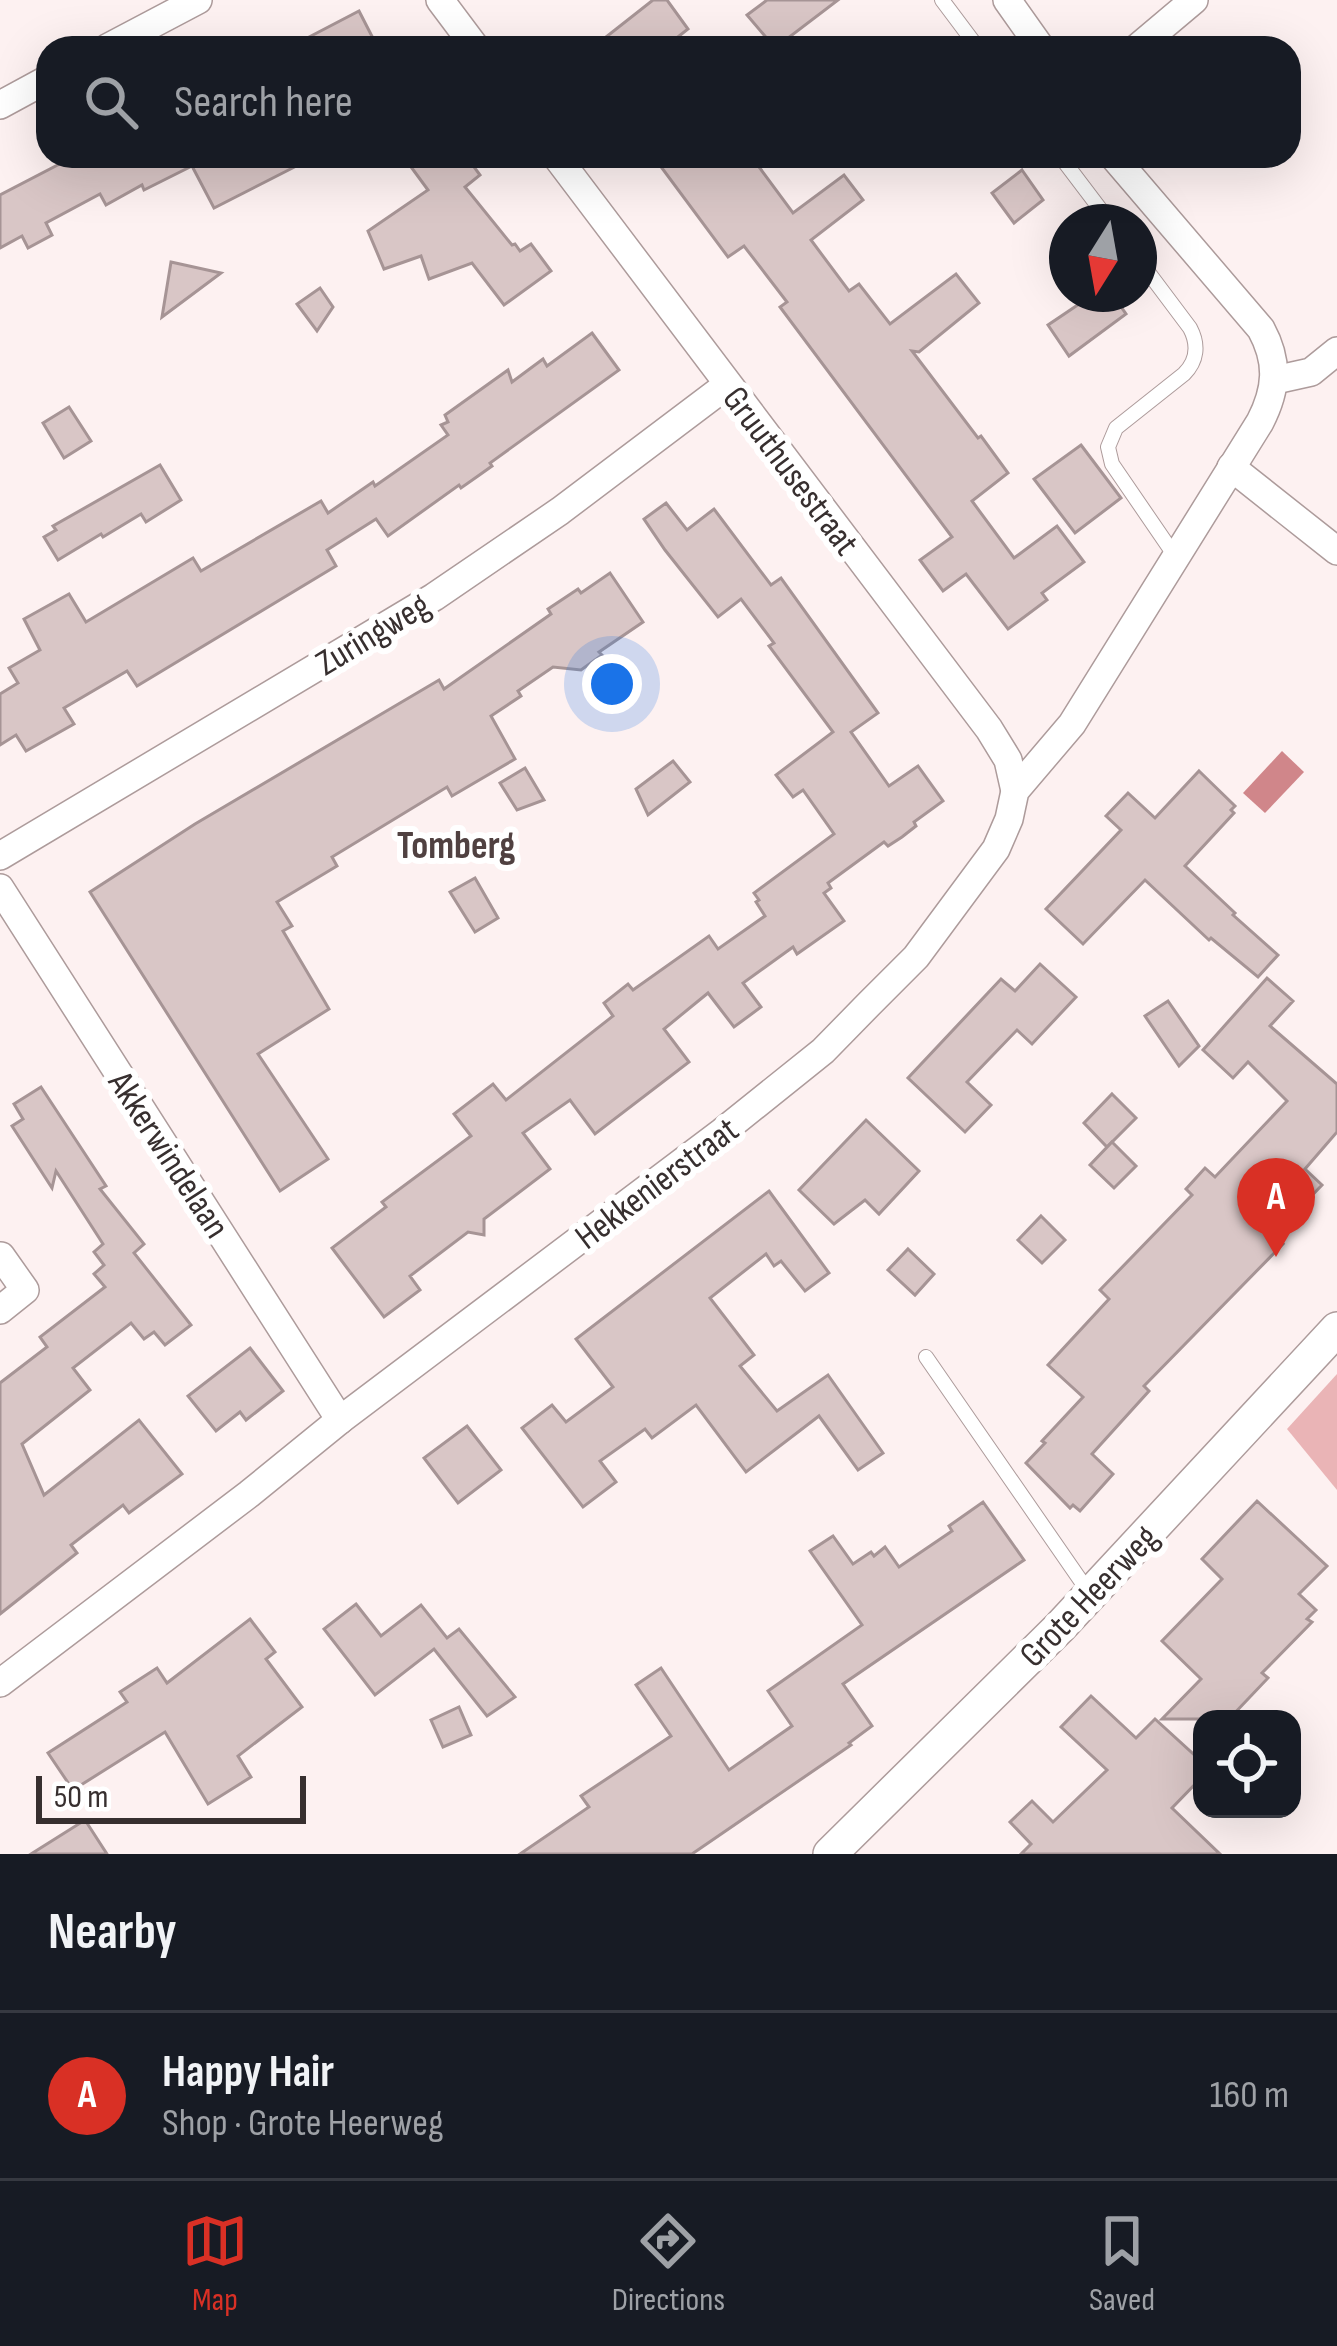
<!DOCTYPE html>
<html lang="en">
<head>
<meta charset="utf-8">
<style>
	body { margin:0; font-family:"Sofia Sans Condensed",sans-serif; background:#242831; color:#f1f3f6 }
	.controls { position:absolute; right:36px; bottom:36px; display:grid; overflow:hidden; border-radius:24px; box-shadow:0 12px 48px #0002 }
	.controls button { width:108px; height:108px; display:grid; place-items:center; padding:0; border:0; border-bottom:3px solid #363941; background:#171b24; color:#f1f3f6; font:60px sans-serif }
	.compass { position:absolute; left:1049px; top:204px; width:108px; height:108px; border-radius:50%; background:#171b24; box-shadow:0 12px 48px #0002; rotate:191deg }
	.scale { position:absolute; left:36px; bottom:30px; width:270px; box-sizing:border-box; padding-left:12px; border:6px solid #372f2f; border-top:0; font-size:33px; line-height:42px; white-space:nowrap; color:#372f2f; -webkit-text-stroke:9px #fff; paint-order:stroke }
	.you { position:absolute; left:612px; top:684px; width:42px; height:42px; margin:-30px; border:9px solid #fff; border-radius:50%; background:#1a73e8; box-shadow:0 0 0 18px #1a73e833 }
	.badge { display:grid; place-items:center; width:78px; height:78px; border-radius:50%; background:#d93025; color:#fff; font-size:39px; font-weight:700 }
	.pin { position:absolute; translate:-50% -99px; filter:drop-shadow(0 3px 6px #0008) }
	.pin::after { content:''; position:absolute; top:63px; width:42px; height:36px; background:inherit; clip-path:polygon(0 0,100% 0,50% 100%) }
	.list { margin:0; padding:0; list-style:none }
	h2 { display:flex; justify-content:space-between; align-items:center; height:156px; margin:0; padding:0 48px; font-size:51px }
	h2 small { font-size:39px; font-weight:400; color:#9ea1a6 }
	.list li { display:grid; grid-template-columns:78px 1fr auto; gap:36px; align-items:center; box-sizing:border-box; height:168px; padding:0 48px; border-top:3px solid #363941 }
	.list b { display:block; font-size:45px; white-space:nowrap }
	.list p { margin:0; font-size:39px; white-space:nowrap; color:#9ea1a6 }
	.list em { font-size:39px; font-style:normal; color:#9ea1a6 }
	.icon { flex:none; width:66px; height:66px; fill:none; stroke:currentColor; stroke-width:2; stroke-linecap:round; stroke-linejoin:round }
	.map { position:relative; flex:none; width:1337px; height:1854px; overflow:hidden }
	.search { position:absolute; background:#171b24; box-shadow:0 12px 48px #0002; left:36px; right:36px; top:36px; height:132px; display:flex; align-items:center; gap:30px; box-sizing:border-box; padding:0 42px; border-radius:36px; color:#9ea1a6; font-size:45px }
	.sheet { height:324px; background:#171b24 }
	nav { display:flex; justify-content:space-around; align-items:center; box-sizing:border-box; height:168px; border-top:3px solid #363941; background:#171b24; font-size:33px; color:#9ea1a6 }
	nav a { display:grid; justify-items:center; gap:6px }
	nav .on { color:#d93025 }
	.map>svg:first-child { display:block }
	.green { fill:#eab4b6 }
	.water { fill:#d0868a }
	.building { fill:#d9c6c6; stroke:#a69495; stroke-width:3 }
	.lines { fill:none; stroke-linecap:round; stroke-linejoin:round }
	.service-casing { stroke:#ad9b9b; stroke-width:16 }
	.minor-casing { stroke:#ad9b9b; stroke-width:30 }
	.tertiary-casing { stroke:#ad9b9b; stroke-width:36 }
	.service { stroke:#fff; stroke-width:14 }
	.minor { stroke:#fff; stroke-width:27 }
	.tertiary { stroke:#fff; stroke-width:33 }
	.labels { text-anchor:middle; stroke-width:12; stroke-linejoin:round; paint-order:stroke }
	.street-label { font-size:36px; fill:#372f2f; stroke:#fff }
	.neighbourhood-label { font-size:39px; font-weight:bold; fill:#504141; stroke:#fff }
</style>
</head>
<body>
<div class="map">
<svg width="1337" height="1854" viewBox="0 0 1337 1854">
	<rect width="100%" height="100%" fill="#fdf1f1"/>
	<!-- green -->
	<path class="green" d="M1337,1374V1490L1287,1429Z"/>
	<!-- water -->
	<path class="water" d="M1282,751L1304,772L1265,813L1243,793Z"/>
	<!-- building -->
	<g class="building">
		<path d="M653,0H667L688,29L664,48H592Z"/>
		<path d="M767,0H838L775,48L747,15Z"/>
		<path d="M359,11L378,48H288Z"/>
		<path d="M75,156H316L214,208L192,166L144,190L142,185L106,205L100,194L46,223L52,235L28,248L22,236L0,248V195Z"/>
		<path d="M403,156H466L480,175L465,187L512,245L515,244L520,251L531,244L551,271L504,305L472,263L429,279L421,256L384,269L368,231L428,190Z"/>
		<path d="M653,156H751L793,213L844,175L863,200L811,240L849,291L859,284L890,324L956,274L979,303L919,352L912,351L978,438L981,436L1008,473L972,501L1014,558L1057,526L1084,562L1042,593L1047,600L1008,629L966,574L943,591L920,560L952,537L780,307L787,302L744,246L728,257Z"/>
		<path d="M1022,170L1043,200L1014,223L992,193Z"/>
		<path d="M171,262L221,273L162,317Z"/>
		<path d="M320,288L333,307L317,331L297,304Z"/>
		<path d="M1094,294H1112L1126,314L1069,356L1048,325Z"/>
		<path d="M592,333L619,370L490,463L492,466L478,476L461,488L459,485L388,536L376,519L327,550L336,566L137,686L127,671L64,708L74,724L26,751L16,735L0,745V694L18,683L9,668L40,650L24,619L69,594L86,622L193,558L201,571L321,501L328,513L373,482L375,486L448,435L441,425L448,422L445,415L508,370L512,382L543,359L547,366Z"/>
		<path d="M69,407L91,441L64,458L43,423Z"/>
		<path d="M1081,445L1121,498L1075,533L1034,479Z"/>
		<path d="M160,465L181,500L146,522L141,514L103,537L101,534L58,560L44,537L56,530L53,526Z"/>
		<path d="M666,503L687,530L714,509L771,585L781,578L878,713L851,732L889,786L918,766L943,801L914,822L916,826L902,837L888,846L884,842L828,883L831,888L824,893L844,921L797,954L793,947L743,983L761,1007L734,1027L708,993L664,1029L689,1062L595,1134L570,1100L523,1133L550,1169L484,1219V1235L468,1232L410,1276L420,1290L384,1317L332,1248L386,1207L382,1202L471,1136L454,1114L493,1084L506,1100L613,1016L604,1003L628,984L633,990L709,936L718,949L765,916L756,902L759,900L754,893L834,834L803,790L793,797L776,775L833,732L769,646L774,643L741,599L718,617L665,550L644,519Z"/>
		<path d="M610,573L643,622L599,652L602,655L581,670L553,667L518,691L521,696L491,716L515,759L452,796L447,787L332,857L337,866L277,902L292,926L283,931L329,1009L258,1054L328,1159L280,1191L90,892L195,824L439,680L444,689L551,614L548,609L578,589L581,593Z"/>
		<path d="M673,761L690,782L648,815L636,789Z"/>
		<path d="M525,768L544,800L517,810L500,783Z"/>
		<path d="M1199,771L1235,806L1231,810L1234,813L1185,866L1235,913L1233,915L1278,955L1258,977L1211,938L1209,940L1145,880L1083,944L1046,909L1121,830L1106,816L1128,793L1155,818Z"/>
		<path d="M475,878L498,918L475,932L450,892Z"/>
		<path d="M1040,964L1076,997L1032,1044L1017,1030L967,1082L991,1105L965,1132L908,1078L1001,979L1015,991Z"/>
		<path d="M1267,978L1293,1001L1270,1026L1337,1084V1132L1305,1169L1322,1185L1292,1216L1297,1220L1278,1240L1283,1244L1144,1386L1149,1391L1092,1454L1113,1474L1080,1511L1073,1505L1070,1508L1026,1463L1045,1443L1042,1441L1083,1397L1048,1365L1109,1299L1100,1290L1192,1195L1186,1189L1205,1168L1215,1177L1287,1101L1248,1062L1233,1078L1203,1050Z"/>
		<path d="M1168,1001L1199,1046L1179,1066L1145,1016Z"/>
		<path d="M41,1087L106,1186L100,1189L144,1244L134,1253L191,1325L165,1345L154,1332L144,1339L131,1323L73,1368L90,1390L22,1444L44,1495L139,1420L182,1474L129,1513L123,1505L71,1545L77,1553L0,1614V1383L47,1347L40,1337L105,1287L94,1274L104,1265L94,1252L103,1244L56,1171L52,1188L12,1126L23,1119L14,1104Z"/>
		<path d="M1112,1094L1136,1118L1107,1147L1084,1123Z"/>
		<path d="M866,1120L919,1171L879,1214L865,1200L834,1224L799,1190Z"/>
		<path d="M1112,1142L1136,1166L1114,1188L1090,1165Z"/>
		<path d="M769,1191L829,1273L805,1291L781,1261L774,1266L766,1254L710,1298L754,1355L740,1366L777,1411L828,1375L883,1453L858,1470L819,1416L746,1472L696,1405L652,1438L645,1429L600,1461L616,1482L583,1507L522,1428L552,1405L566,1422L613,1387L576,1339Z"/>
		<path d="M1041,1216L1065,1240L1042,1263L1018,1240Z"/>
		<path d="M908,1249L934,1274L915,1295L888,1270Z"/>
		<path d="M250,1348L283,1391L246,1420L240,1412L216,1431L188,1396Z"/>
		<path d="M467,1426L501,1470L458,1503L424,1458Z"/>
		<path d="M1257,1501L1327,1566L1299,1594L1316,1610L1307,1619L1312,1622L1262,1673L1268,1678L1229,1719H1162L1201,1679L1162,1641L1222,1579L1202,1559Z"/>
		<path d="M983,1502L1024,1560L843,1684L872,1726L849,1743L851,1745L692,1854H520L589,1807L581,1796L671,1736L636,1685L661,1668L729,1770L792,1726L768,1691L862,1625L810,1551L833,1536L853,1564L871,1552L874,1556L885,1547L899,1567L952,1531L949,1526Z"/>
		<path d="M356,1604L381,1636L421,1605L447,1638L459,1629L515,1697L487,1716L434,1649L375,1695L324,1629Z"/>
		<path d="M250,1619L275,1652L266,1659L302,1707L238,1756L251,1777L208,1804L165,1732L73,1790L48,1753L127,1702L120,1692L157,1668L167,1683Z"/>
		<path d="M1091,1696L1136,1738L1155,1719L1202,1762V1777L1172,1808L1220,1854H1021L1031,1844L1010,1822L1032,1801L1053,1822L1107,1770L1061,1727Z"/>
		<path d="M459,1707L471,1735L443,1747L431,1720Z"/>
		<path d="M85,1820L107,1854H31Z"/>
	</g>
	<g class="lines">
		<defs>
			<g id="service">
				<path d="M942,0L978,48"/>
				<path d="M1060,156L1110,222"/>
				<path d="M1139,260L1190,328C1199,345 1197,361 1184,374L1116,428L1108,447L1112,464L1175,556"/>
				<path d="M926,1357L1090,1594"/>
			</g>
			<g id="minor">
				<path d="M440,0L476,48"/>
				<path d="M1007,0L1041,48"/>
				<path d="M107,48L198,0"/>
				<path d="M1137,48L1194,0"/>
				<path d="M0,105L48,79"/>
				<path d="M556,156L989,729L1008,760L1015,791"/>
				<path d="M1275,380L1311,372L1337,351"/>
				<path d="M1231,467L1337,551"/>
				<path d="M0,856L434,597L560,511L727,385"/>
				<path d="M0,888L340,1420"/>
				<path d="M0,1310L25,1290L1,1256"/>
				<path d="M0,1683L249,1494L340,1420L722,1132L823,1051L869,1004L916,957L996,849L1009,819L1015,791L1072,724L1260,422C1277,389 1279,362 1261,329L1113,156"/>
			</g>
			<path id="tertiary" d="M830,1854L1060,1627L1337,1329"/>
		</defs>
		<!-- service casing -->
		<use href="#service" class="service-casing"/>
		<!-- minor casing -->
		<use href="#minor" class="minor-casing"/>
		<!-- tertiary casing -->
		<use href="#tertiary" class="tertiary-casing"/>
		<!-- service -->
		<use href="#service" class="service"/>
		<!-- minor -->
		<use href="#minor" class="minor"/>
		<!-- tertiary -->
		<use href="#tertiary" class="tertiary"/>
	</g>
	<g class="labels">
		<!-- street labels -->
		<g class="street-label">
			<text transform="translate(792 470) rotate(53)" y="13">Gruuthusestraat</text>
			<text transform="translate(372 633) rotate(-31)" y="13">Zuringweg</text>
			<text transform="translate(170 1154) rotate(57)" y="13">Akkerwindelaan</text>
			<text transform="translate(656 1182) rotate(-37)" y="13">Hekkenierstraat</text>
			<text transform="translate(1088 1595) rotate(-46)" y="13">Grote Heerweg</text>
		</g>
		<!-- neighbourhood labels -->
		<g class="neighbourhood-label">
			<text x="456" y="858">Tomberg</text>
		</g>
	</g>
</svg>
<div class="controls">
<button><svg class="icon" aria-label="locate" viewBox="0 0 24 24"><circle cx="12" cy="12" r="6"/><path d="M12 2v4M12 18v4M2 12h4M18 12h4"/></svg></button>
</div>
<svg class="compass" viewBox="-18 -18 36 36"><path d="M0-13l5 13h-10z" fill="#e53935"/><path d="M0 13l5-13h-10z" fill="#9ea1a6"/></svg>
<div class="scale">50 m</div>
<div class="you"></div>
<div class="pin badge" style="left:1276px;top:1257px">A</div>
<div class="search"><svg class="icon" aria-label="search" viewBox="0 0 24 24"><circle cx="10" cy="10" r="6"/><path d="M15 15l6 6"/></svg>Search here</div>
</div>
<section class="sheet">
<h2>Nearby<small></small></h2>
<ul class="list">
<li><span class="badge">A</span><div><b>Happy Hair</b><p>Shop · Grote Heerweg</p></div><em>160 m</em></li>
</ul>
</section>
<nav>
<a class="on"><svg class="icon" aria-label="map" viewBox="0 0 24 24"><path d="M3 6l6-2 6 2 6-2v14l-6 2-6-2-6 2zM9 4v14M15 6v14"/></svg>Map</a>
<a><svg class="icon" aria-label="directions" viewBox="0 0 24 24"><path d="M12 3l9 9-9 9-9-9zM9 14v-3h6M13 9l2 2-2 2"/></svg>Directions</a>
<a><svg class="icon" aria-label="saved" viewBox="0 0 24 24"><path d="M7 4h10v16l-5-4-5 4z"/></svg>Saved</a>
</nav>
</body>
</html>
